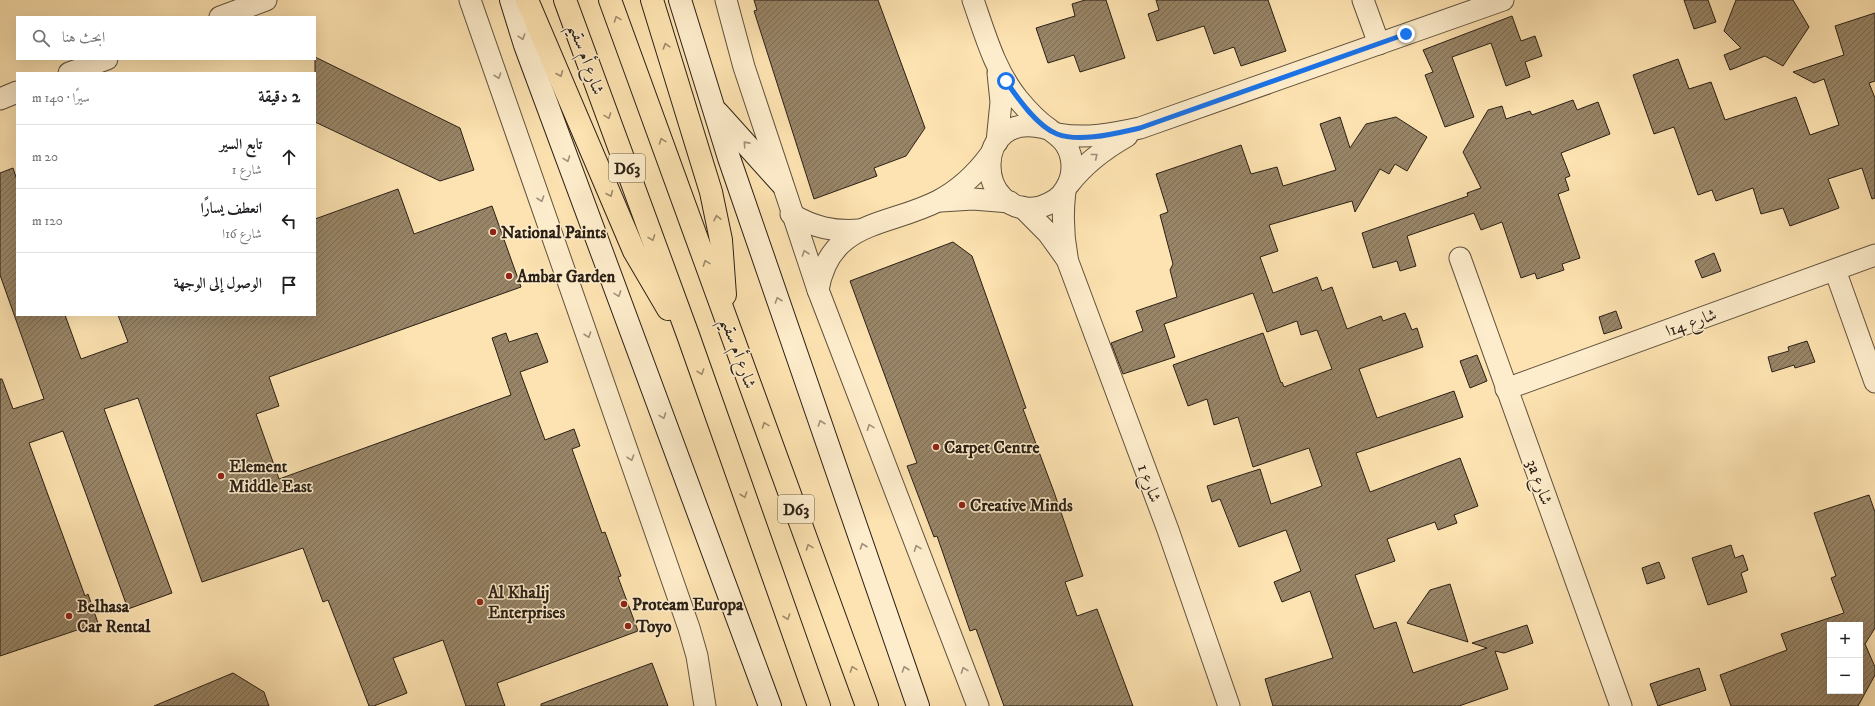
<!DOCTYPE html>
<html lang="ar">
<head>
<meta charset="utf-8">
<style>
	body { margin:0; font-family:"IM FELL DW Pica",Amiri,serif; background:#f6f6f6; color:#202124; direction:rtl }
	.controls { position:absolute; right:12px; bottom:12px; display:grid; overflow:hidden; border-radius:0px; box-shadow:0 4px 16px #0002 }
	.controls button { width:36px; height:36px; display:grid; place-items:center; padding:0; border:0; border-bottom:1px solid #e0e0e0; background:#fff; color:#202124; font:20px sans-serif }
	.stop { position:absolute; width:12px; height:12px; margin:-9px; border:3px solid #1a73e8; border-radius:50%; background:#fff }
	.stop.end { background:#1a73e8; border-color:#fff; box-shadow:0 1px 4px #0008 }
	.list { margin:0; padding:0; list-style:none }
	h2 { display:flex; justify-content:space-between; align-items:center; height:52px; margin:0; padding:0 16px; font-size:17px }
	h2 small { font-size:13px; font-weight:400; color:#757577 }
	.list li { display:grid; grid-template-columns:26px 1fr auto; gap:12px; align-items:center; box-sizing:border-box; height:64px; padding:0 16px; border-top:1px solid #e0e0e0 }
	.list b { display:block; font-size:15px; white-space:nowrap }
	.list p { margin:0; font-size:13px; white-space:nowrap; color:#757577 }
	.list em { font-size:13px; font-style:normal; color:#757577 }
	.icon { flex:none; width:22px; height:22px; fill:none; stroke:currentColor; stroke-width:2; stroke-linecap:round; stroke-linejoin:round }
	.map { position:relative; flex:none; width:1875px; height:706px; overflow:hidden; direction:ltr }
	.search { position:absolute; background:#fff; box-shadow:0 4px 16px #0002; left:16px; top:16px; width:300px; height:44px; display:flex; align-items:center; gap:10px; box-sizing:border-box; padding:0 14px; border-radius:0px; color:#757577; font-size:15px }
	.panel { position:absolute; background:#fff; box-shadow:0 4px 16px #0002; left:16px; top:72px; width:300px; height:244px; border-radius:0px; direction:rtl }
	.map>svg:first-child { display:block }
	.building { fill:url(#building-hatch); stroke:#2b2016; fill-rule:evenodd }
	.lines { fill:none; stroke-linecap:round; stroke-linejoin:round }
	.street-casing { stroke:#60513d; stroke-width:23 }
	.secondary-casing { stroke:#2b2016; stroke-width:24 }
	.primary-casing { stroke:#2b2016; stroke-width:24 }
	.street { stroke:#feedcc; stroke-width:21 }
	.secondary { stroke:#feedcc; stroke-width:22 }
	.primary { stroke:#fde3b1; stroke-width:22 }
	.oneway { stroke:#9e8b6b }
	.oneway2 { stroke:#9f917a }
	.route { stroke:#1a73e8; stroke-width:5 }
	.poi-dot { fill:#8f2418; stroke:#feedcc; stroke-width:1.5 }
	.labels { text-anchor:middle; stroke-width:3; stroke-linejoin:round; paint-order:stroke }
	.shield { fill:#feedcc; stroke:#6a5e4d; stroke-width:1 }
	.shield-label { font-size:16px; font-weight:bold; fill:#2b2016 }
	.street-label { font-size:17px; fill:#2b2016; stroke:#feedcc }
	.poi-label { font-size:17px; font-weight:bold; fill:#2b2016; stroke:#feedcc; text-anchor:start }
</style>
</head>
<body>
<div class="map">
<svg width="1875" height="706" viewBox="0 0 1875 706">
	<defs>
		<pattern id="building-hatch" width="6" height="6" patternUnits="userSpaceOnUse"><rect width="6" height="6" fill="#988567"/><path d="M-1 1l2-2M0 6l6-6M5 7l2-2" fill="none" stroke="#7c6c54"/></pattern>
	</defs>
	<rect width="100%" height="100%" fill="#fde3b1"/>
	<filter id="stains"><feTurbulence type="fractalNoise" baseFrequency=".005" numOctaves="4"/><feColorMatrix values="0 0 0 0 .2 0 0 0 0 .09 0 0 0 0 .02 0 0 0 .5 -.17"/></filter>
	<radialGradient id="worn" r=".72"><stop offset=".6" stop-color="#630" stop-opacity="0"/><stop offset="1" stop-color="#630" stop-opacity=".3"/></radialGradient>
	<!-- building -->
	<g class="building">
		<path d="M754,0H878L925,128L906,156L874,168L877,176L814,199L754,11L757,10Z"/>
		<path d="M1085,0H1106L1125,58L1080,72L1074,55L1048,63L1036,28L1075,16L1072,4Z"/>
		<path d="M1156,0H1268L1286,51L1241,66L1234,47L1214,54L1204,26L1157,41L1148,14L1159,10Z"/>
		<path d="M1684,0H1708L1716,22L1694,29Z"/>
		<path d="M1736,0H1793L1809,27L1783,66L1765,56L1730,70L1724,55L1741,48L1724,31Z"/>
		<path d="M1875,13V81L1869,83L1875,98V198L1872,199L1862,168L1828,179L1839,208L1790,226L1783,208L1761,214L1753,188L1716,201L1712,190L1698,195L1674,127L1654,134L1633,75L1678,59L1689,89L1711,82L1725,120L1796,97L1810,135L1839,125L1824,79L1814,83L1793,72L1844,55L1835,26Z"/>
		<path d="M1512,16L1521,41L1535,36L1542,56L1525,62L1530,77L1506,86L1491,43L1452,57L1474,117L1445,127L1425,75L1433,72L1423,50Z"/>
		<path d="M315,57L460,128L474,170L440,181L315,122Z"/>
		<path d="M1573,100L1577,110L1598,102L1610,134L1561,153L1570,176L1565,178L1569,190L1558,194L1580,258L1562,264L1564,270L1537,279L1535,273L1521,278L1502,222L1481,230L1474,213L1407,236L1416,266L1400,271L1397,261L1373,268L1362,233L1468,196L1467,193L1481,188L1463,152L1488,110L1502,106L1506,119L1530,111L1532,115Z"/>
		<path d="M1340,117L1350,148L1366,124L1396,117L1427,137L1407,171L1395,164L1389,174L1380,169L1355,212L1352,201L1269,225L1278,251L1260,257L1273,293L1317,277L1322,291L1332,287L1347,329L1381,316L1383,321L1405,313L1412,330L1417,328L1423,347L1359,369L1377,418L1454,391L1463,417L1356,453L1370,492L1460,458L1478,506L1454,515L1457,523L1438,530L1435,522L1387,539L1395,561L1355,575L1374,629L1396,622L1413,673L1487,648L1472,643L1527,625L1533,643L1504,653L1495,651L1508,689L1459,706H1273L1265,679L1333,658L1310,591L1282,602L1274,582L1301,571L1286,530L1239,547L1220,499L1212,502L1207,486L1260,469L1271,504L1322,486L1309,448L1253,467L1238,417L1214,425L1207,399L1188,406L1173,365L1263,333L1281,383L1282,382L1284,387L1332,369L1317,330L1301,335L1297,321L1267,332L1253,293L1164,324L1175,357L1123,374L1111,343L1143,331L1136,311L1177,297L1170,270L1173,264L1160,215L1168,212L1156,174L1241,145L1251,174L1277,167L1283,186L1336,170L1320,124Z"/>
		<path d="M13,168L17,180V315H65L81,359L128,342L118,315H315V219L398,189L414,234L492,206L521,287L269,377L279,406L256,414L279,479L511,395L492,338L506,333L509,342L537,333L548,362L520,372L545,440L574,429L580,446L572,449L602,533L605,532L621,576L618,577L638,631L497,683L505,706H466L443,640L393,658L407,693L374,706H369L328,600L323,602L303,548L202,582L138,398L104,409L172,593L128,609L63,431L29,443L85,596L88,594L98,623L0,656V379H2L13,409L44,399L0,275V173Z"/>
		<path d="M953,242L972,256L1026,408L1023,409L1054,492L1083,576L1065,582L1077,616L1097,609L1133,706H1004L976,629L970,631L937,536L934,537L907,466L917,463L850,281Z"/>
		<path d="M1714,253L1721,271L1702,278L1695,261Z"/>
		<path d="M1616,311L1622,328L1604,334L1599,317Z"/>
		<path d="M1807,341L1815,362L1795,368L1794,365L1772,372L1768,357L1789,351L1788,347Z"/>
		<path d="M1477,355L1487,381L1470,388L1460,361Z"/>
		<path d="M1869,495L1875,512V628L1865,644L1875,667V675L1858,706H1731L1720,675L1787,650L1781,634L1844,613L1831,578L1836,576L1814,513ZM1830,625H1860V691H1830Z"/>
		<path d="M1731,545L1735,558L1743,555L1748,570L1741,573L1747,592L1708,605L1692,558Z"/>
		<path d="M1659,562L1665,578L1647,584L1642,568Z"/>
		<path d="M1450,584L1468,642L1407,623L1430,590Z"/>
		<path d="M652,663L668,706H541V704Z"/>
		<path d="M1699,668L1706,690L1658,706L1650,684Z"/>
		<path d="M233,673L264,692L269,706H154Z"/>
	</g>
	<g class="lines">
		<defs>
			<g id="street">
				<path d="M470,0L689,628L697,656L705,706"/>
				<path d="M726,0L744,67L818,290L978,706"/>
				<path d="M973,0C985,34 995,71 1018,99C1027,110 1037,121 1049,129C1055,134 1062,138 1066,145C1074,158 1074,175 1066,188C1061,198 1050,204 1040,207C974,221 970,105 1048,129"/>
				<path d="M1363,0L1379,44"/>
				<path d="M220,17L266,0"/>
				<path d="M69,73L107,59"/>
				<path d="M0,99L17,92"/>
				<path d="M1058,134C1086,139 1112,134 1140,128L1503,0"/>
				<path d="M997,142L1001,102L998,73"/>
				<path d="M1069,184C1085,163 1104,149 1127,136"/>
				<path d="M1065,191C1062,215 1063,238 1068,262L1168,530L1229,706"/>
				<path d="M941,201L973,199L1010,202"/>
				<path d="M1022,207L1048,233L1066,258"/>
				<path d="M791,214C813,227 833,232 859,230"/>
				<path d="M1460,258L1621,706"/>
				<path d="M1835,270L1875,382"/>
				<path d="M818,290C830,220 887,227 938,201C959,190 976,174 990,155"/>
				<path d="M1506,389L1875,255"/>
			</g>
			<g id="secondary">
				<path d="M511,0L525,45L770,706"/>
				<path d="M680,0L729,158L918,706"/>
				<path d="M718,113L781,183"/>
			</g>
			<g id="primary">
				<path d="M527,0L634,251L668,309"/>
				<path d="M565,0L688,335L819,706"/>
				<path d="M610,0L867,706"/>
				<path d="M652,0L711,192L721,240L725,295"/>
			</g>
		</defs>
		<!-- street casing -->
		<use href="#street" class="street-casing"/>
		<!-- secondary casing -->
		<use href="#secondary" class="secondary-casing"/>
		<!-- primary casing -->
		<use href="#primary" class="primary-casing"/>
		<!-- street -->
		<use href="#street" class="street"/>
		<!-- secondary -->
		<use href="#secondary" class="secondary"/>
		<!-- primary -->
		<use href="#primary" class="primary"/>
	</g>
	<!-- one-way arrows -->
	<defs><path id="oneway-chevron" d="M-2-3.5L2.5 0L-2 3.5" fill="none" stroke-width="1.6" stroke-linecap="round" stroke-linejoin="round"/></defs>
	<g class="oneway">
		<use href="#oneway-chevron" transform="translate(617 19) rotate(-110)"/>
		<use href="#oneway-chevron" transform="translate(666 46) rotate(-107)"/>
		<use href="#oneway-chevron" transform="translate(560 74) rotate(67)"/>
		<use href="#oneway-chevron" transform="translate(608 116) rotate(70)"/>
		<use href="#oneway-chevron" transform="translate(662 141) rotate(-110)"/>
		<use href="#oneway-chevron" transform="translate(610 194) rotate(67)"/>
		<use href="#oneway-chevron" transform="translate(717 218) rotate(-102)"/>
		<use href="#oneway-chevron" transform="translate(652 238) rotate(70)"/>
		<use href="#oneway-chevron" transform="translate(706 263) rotate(-110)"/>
		<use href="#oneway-chevron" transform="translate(701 372) rotate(71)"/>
		<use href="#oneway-chevron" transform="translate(765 425) rotate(-110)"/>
		<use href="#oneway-chevron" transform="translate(744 495) rotate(71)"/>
		<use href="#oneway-chevron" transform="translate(809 547) rotate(-110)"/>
		<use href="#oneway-chevron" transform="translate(787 617) rotate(71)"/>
		<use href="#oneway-chevron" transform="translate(853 669) rotate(-110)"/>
	</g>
	<g class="oneway2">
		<use href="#oneway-chevron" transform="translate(522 37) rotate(73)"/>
		<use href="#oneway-chevron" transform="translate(498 76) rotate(71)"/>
		<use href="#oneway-chevron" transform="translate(746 144) rotate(-132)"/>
		<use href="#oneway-chevron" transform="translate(1095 156) rotate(-39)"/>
		<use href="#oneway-chevron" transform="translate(567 159) rotate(70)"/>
		<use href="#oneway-chevron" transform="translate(541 199) rotate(71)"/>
		<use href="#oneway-chevron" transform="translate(805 253) rotate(-109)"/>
		<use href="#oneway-chevron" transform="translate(618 294) rotate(70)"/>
		<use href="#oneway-chevron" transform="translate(778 300) rotate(-109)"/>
		<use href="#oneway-chevron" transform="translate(588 335) rotate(71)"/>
		<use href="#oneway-chevron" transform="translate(663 416) rotate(70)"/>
		<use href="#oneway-chevron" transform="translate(821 423) rotate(-109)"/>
		<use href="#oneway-chevron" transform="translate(870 427) rotate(-111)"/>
		<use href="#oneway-chevron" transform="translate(631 458) rotate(71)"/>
		<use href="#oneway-chevron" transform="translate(863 546) rotate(-109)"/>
		<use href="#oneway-chevron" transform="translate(917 548) rotate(-111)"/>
		<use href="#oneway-chevron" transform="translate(905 669) rotate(-109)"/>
		<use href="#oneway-chevron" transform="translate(964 670) rotate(-111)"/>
	</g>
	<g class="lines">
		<!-- route -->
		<path class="route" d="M1006,81C1018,99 1037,126 1057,134C1080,143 1117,133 1140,128L1406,34"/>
	</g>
	<!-- markers -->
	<g class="poi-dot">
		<circle cx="493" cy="232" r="4"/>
		<circle cx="509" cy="276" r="4"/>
		<circle cx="936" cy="447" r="4"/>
		<circle cx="221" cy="476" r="4"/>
		<circle cx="962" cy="505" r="4"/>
		<circle cx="480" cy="602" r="4"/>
		<circle cx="624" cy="604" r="4"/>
		<circle cx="69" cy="616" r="4"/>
		<circle cx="628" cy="626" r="4"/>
	</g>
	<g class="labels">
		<!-- shield labels -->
		<g class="shield">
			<rect x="609" y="154" width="36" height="28" rx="3"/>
			<rect x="778" y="495" width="36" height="28" rx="3"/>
		</g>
		<g class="shield-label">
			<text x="627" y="174">D63</text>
			<text x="796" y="515">D63</text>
		</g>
		<!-- street labels -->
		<g class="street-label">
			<text transform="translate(587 59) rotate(70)" y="6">شارع أم سقيم</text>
			<text transform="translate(1691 322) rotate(-20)" y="6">شارع 14ا</text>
			<text transform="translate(739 353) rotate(70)" y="6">شارع أم سقيم</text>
			<text transform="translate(1540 482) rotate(70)" y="6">3a شارع</text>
			<text transform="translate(1150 483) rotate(70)" y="6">شارع 1</text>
		</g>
		<!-- poi labels -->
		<g class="poi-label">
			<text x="501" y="238">National Paints</text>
			<text x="517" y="282">Ambar Garden</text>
			<text x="944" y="453">Carpet Centre</text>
			<text x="229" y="472">Element<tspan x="229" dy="20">Middle East</tspan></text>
			<text x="970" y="511">Creative Minds</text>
			<text x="488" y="598">Al Khalij<tspan x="488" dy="20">Enterprises</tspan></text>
			<text x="632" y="610">Proteam Europa</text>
			<text x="77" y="612">Belhasa<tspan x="77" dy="20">Car Rental</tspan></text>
			<text x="636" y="632">Toyo</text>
		</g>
	</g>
	<rect width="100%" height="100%" filter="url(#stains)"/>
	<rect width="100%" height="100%" fill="url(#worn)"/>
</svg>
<div class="controls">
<button>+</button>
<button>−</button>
</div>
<div class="stop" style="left:1006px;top:81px"></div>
<div class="stop end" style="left:1406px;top:34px"></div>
<div class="search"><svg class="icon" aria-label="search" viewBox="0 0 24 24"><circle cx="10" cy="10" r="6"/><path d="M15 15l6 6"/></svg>ابحث هنا</div>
<section class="panel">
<h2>2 دقيقة<small>سيرًا · 140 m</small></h2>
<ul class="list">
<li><svg class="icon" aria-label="ahead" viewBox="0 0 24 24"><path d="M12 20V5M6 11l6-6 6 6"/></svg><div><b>تابع السير</b><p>شارع 1</p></div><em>20 m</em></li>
<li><svg class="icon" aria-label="left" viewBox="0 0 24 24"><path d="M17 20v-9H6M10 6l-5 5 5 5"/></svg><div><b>انعطف يسارًا</b><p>شارع 16ا</p></div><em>120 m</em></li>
<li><svg class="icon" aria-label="arrive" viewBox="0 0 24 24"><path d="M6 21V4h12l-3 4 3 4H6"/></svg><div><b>الوصول إلى الوجهة</b></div></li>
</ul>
</section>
</div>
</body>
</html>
